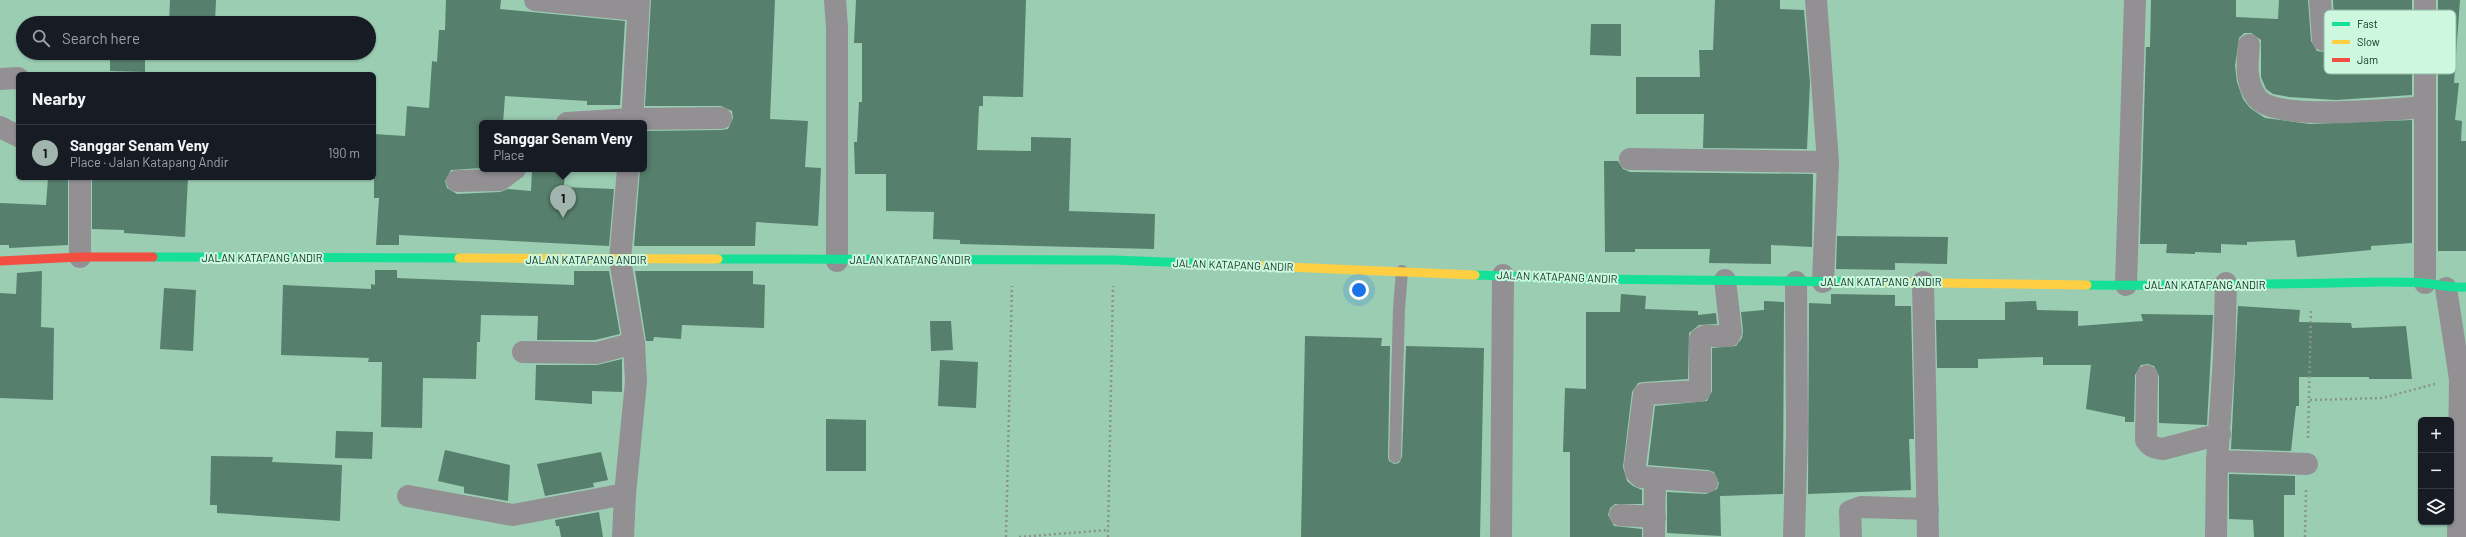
<!DOCTYPE html>
<html lang="en">
<head>
<meta charset="utf-8">
<style>
	body { margin:0; font-family:Barlow,sans-serif; background:#242831; color:#f1f3f6 }
	.controls { position:absolute; right:12px; bottom:12px; display:grid; overflow:hidden; border-radius:6px; box-shadow:0 1px 3px #0004 }
	.controls button { width:36px; height:36px; display:grid; place-items:center; padding:0; border:0; border-bottom:1px solid #363941; background:#171b24; color:#f1f3f6; font:20px sans-serif }
	.you { position:absolute; left:1359px; top:290px; width:14px; height:14px; margin:-10px; border:3px solid #fff; border-radius:50%; background:#1a73e8; box-shadow:0 0 0 6px #1a73e833 }
	.badge { display:grid; place-items:center; width:26px; height:26px; border-radius:50%; background:#a1b5ae; color:#111; font-size:13px; font-weight:700 }
	.pin { position:absolute; translate:-50% -33px; filter:drop-shadow(0 1px 2px #0008) }
	.pin::after { content:''; position:absolute; top:21px; width:14px; height:12px; background:inherit; clip-path:polygon(0 0,100% 0,50% 100%) }
	.popup { position:absolute; left:479px; top:120px; width:168px; height:52px; box-sizing:border-box; display:grid; place-content:center; border-radius:6px; background:#171b24; filter:drop-shadow(0 1px 3px #0005); font-size:13px; white-space:nowrap; color:#9ea1a6 }
	.popup b { font-size:15px; color:#f1f3f6 }
	.popup::after { content:''; position:absolute; left:50%; top:100%; margin-left:-8px; border:8px solid transparent; border-top-color:#171b24 }
	.list { margin:0; padding:0; list-style:none }
	h2 { display:flex; justify-content:space-between; align-items:center; height:52px; margin:0; padding:0 16px; font-size:17px }
	h2 small { font-size:13px; font-weight:400; color:#9ea1a6 }
	.list li { display:grid; grid-template-columns:26px 1fr auto; gap:12px; align-items:center; box-sizing:border-box; height:56px; padding:0 16px; border-top:1px solid #363941 }
	.list b { display:block; font-size:15px; white-space:nowrap }
	.list p { margin:0; font-size:13px; white-space:nowrap; color:#9ea1a6 }
	.list em { font-size:13px; font-style:normal; color:#9ea1a6 }
	.icon { flex:none; width:22px; height:22px; fill:none; stroke:currentColor; stroke-width:2; stroke-linecap:round; stroke-linejoin:round }
	.map { position:relative; flex:none; width:2466px; height:537px; overflow:hidden }
	.search { position:absolute; background:#171b24; box-shadow:0 1px 3px #0004; left:16px; top:16px; width:360px; height:44px; display:flex; align-items:center; gap:10px; box-sizing:border-box; padding:0 14px; border-radius:22px; color:#9ea1a6; font-size:15px }
	.panel { position:absolute; background:#171b24; box-shadow:0 1px 3px #0004; left:16px; top:72px; width:360px; height:108px; border-radius:6px }
	.map>svg:first-child { display:block }
	.building { fill:#577f6d }
	.lines { fill:none; stroke-linecap:round; stroke-linejoin:round }
	.path { stroke:#8a948f; stroke-width:2.5; stroke-dasharray:2 3; stroke-linecap:butt }
	.lane { stroke:#929093; stroke-width:12 }
	.street { stroke:#929093; stroke-width:22 }
	.fast { stroke:#16e098; stroke-width:9 }
	.slow { stroke:#ffcf43; stroke-width:9 }
	.jam { stroke:#f24e42; stroke-width:9 }
	.labels { text-anchor:middle; stroke-width:4; stroke-linejoin:round; paint-order:stroke }
	.street-label { font-size:11px; fill:#0e3423; stroke:#cdf7df }
	.key { fill:#cdf7df; stroke:#94bca7; stroke-width:1 }
	.key-label { font-size:11px; fill:#0e3423 }
</style>
</head>
<body>
<div class="map">
<svg width="2466" height="537" viewBox="0 0 2466 537">
	<rect width="100%" height="100%" fill="#9bcdb3"/>
	<!-- building -->
	<g class="building">
		<path d="M170,0H216L215,23H169Z"/>
		<path d="M446,0H501L500,9L625,21L620,105H587V101L505,96L503,123H482V168L451,170L445,181L447,188L457,194L500,192L508,189L531,191L532,169H565L564,187L614,189L609,246L399,235V245H376L379,198H374V134L405,136L407,106L429,108L432,61L437,62L439,30H445Z"/>
		<path d="M651,0H775L770,119L808,121L805,167L821,168L818,226L756,222L755,246H634L640,169H644V131L721,130L728,129L733,118L732,111L721,106H645Z"/>
		<path d="M856,0H1026L1023,97L983,96V106H979L977,150L1031,151V137L1071,138L1069,211L1155,214L1154,249L960,244V240L933,239L934,212L886,211V174H855L854,142H857L859,102H862V43H854Z"/>
		<path d="M1715,0H1780V9L1804,10L1810,82L1807,149L1703,148L1704,114H1636V77H1700L1699,50H1713Z"/>
		<path d="M2151,0H2236V17L2278,19L2279,0H2308L2311,41L2317,51L2324,52L2330,50L2335,39L2333,0H2412V95L2336,100L2289,97L2273,94L2266,89L2261,77V40L2251,33H2244L2239,38L2235,66L2237,82L2243,99L2250,108L2265,118L2310,124L2412,120V243L2371,246V250L2297,257L2295,240L2247,242V245L2221,244V253L2195,252V254L2166,253L2167,244H2140L2146,47H2150Z"/>
		<path d="M2438,0H2460L2454,83H2459L2455,120L2462,121L2461,141H2466V251H2438Z"/>
		<rect x="111" y="21" width="36" height="2"/>
		<path d="M1591,24H1621V56L1590,55Z"/>
		<path d="M110,53H145V72L110,71Z"/>
		<path d="M1604,161H1618L1623,169L1630,172L1813,174L1812,247L1771,245V264L1709,263L1710,249H1635V252H1605Z"/>
		<path d="M48,178H68V245L9,248V245H0V203L46,205Z"/>
		<path d="M92,178H188L185,237L124,233V230L92,229Z"/>
		<path d="M1837,236L1948,237L1947,264L1895,263V270L1836,269Z"/>
		<path d="M375,270H397V278L574,285V271H609L620,334L595,340H537L538,316L481,315L480,342H477L476,379L423,378L422,428L381,427L382,362H368L369,358L281,355L283,285L371,289V284L375,285Z"/>
		<path d="M42,271L41,327L54,328L53,400L0,398V293L16,294L17,273Z"/>
		<path d="M635,271H753V284L765,285L764,328L682,325L681,339L654,337L653,341H646Z"/>
		<path d="M164,288L196,290L193,351L160,349Z"/>
		<path d="M1621,294L1646,296L1645,309L1698,311V315L1716,313L1717,324L1699,325L1689,333L1688,379L1643,382L1638,383L1632,392L1623,467L1627,481L1633,486L1642,490V504H1615L1610,508L1608,515L1614,526L1642,529V537H1570V452H1563L1565,388L1586,389V312H1620Z"/>
		<path d="M1831,294L1895,295V306H1911L1914,439H1909L1911,490L1808,494L1809,303L1831,304Z"/>
		<path d="M1764,301L1784,302L1783,494L1720,496L1721,536L1667,533V492L1706,494L1717,489L1719,483L1714,472L1708,470L1648,465L1655,406L1707,401L1712,391V348L1736,346L1742,338L1743,331L1741,312L1764,310Z"/>
		<path d="M2036,301L2037,310L2078,311V326L2143,321L2141,314L2213,315L2207,425L2159,423V376L2154,366L2148,364L2141,365L2135,375L2134,422H2125V417L2086,409L2091,365H2043V357L1978,359V368H1937L1936,320H2005V302Z"/>
		<path d="M2238,306L2300,310L2299,322L2351,323L2352,328L2406,326L2412,379H2369V377H2299V406H2296L2291,451L2231,449Z"/>
		<path d="M930,321H951L953,350L931,351Z"/>
		<path d="M1305,336L1382,338L1381,346H1390L1388,457L1389,461L1394,464L1399,463L1402,457L1406,346L1484,348L1480,537H1301Z"/>
		<path d="M622,359V392L592,391V404L535,400L536,365H597Z"/>
		<path d="M940,360L978,362L976,408L938,406Z"/>
		<path d="M826,419L866,420V471H826Z"/>
		<path d="M336,431L373,432L372,459L335,458Z"/>
		<path d="M445,450L510,465L508,501L464,493V487L438,481Z"/>
		<path d="M601,452L608,480L593,483L594,487L545,496L537,464Z"/>
		<path d="M211,456L273,457L272,462L342,465L340,521L217,513V505H210Z"/>
		<path d="M2229,474L2295,476V495H2284V537H2254L2253,520L2229,519Z"/>
		<path d="M599,512L603,537H561L559,526H556L555,520Z"/>
	</g>
	<g class="lines">
		<!-- path -->
		<g class="path">
			<path d="M2310,400L2382,398L2435,384"/>
			<path d="M2308,438L2311,311"/>
			<path d="M1006,537L1012,286"/>
			<path d="M1019,537L1108,530"/>
			<path d="M1108,537L1113,286"/>
			<path d="M2305,537L2306,489"/>
		</g>
		<!-- lane -->
		<path class="lane" d="M1395,457L1399,309L1402,271"/>
		<!-- street -->
		<g class="street">
			<path d="M535,0L638,10"/>
			<path d="M835,0L837,28V261"/>
			<path d="M1816,0L1828,162L1823,282"/>
			<path d="M2320,0L2323,40"/>
			<path d="M2425,0V283"/>
			<path d="M2249,45C2247,64 2245,82 2257,98C2276,122 2393,109 2425,107"/>
			<path d="M0,79L18,78"/>
			<path d="M567,123L632,119L721,118"/>
			<path d="M632,123L639,0"/>
			<path d="M0,127L18,136"/>
			<path d="M1630,159L1828,162"/>
			<path d="M457,181L500,180L515,169"/>
			<path d="M80,257V178"/>
			<path d="M1923,282L1928,537"/>
			<path d="M2126,285L2135,0"/>
			<path d="M2446,288L2460,379L2458,537"/>
			<path d="M523,352L597,353L634,343"/>
			<path d="M2147,376L2146,440C2150,447 2155,448 2163,449L2220,434"/>
			<path d="M2217,461L2307,464"/>
			<path d="M1707,482L1641,477L1636,472L1635,465L1644,394L1700,391V339L1705,336H1729L1731,332L1725,280"/>
			<path d="M408,496L513,515L625,494"/>
			<path d="M1620,515L1655,517"/>
			<path d="M623,537L625,494L636,382L634,343L620,260L628,169"/>
			<path d="M1501,537L1503,275"/>
			<path d="M1654,537L1655,480"/>
			<path d="M1794,537L1797,431L1796,282"/>
			<path d="M1851,537L1850,511L1861,507L1928,509"/>
			<path d="M2216,537L2217,461L2224,358L2226,283"/>
		</g>
		<!-- fast -->
		<g class="fast">
			<path d="M153,257L459,258"/>
			<path d="M718,259L1114,260L1241,265"/>
			<path d="M1475,275L1584,279L1868,282"/>
			<path d="M2087,285C2185,286 2284,284 2382,282C2395,282 2410,282 2424,283C2441,285 2448,288 2466,287"/>
		</g>
		<!-- slow -->
		<g class="slow">
			<path d="M459,258L718,259"/>
			<path d="M1241,265L1475,275"/>
			<path d="M1868,282L2087,285"/>
		</g>
		<!-- jam -->
		<path class="jam" d="M0,261L80,257H153"/>
	</g>
	<g class="labels">
		<!-- street labels -->
		<g class="street-label">
			<text x="262" y="262">JALAN KATAPANG ANDIR</text>
			<text x="586" y="264">JALAN KATAPANG ANDIR</text>
			<text x="910" y="264">JALAN KATAPANG ANDIR</text>
			<text transform="translate(1233 265) rotate(2)" y="4">JALAN KATAPANG ANDIR</text>
			<text transform="translate(1557 277) rotate(2)" y="4">JALAN KATAPANG ANDIR</text>
			<text x="1881" y="286">JALAN KATAPANG ANDIR</text>
			<text x="2205" y="289">JALAN KATAPANG ANDIR</text>
		</g>
	</g>
	<!-- legend -->
	<rect x="2324" y="10" width="132" height="64" rx="6" class="key"/>
	<rect x="2332" y="22" width="18" height="4" fill="#16e098"/>
	<rect x="2332" y="40" width="18" height="4" fill="#ffcf43"/>
	<rect x="2332" y="58" width="18" height="4" fill="#f24e42"/>
	<g class="key-label">
		<text x="2357" y="28">Fast</text>
		<text x="2357" y="46">Slow</text>
		<text x="2357" y="64">Jam</text>
	</g>
</svg>
<div class="controls">
<button>+</button>
<button>−</button>
<button><svg class="icon" aria-label="layers" viewBox="0 0 24 24"><path d="M12 4l9 5-9 5-9-5zM3 14l9 5 9-5"/></svg></button>
</div>
<div class="you"></div>
<div class="pin badge" style="left:563px;top:218px">1</div>
<div class="popup"><b>Sanggar Senam Veny</b>Place</div>
<div class="search"><svg class="icon" aria-label="search" viewBox="0 0 24 24"><circle cx="10" cy="10" r="6"/><path d="M15 15l6 6"/></svg>Search here</div>
<section class="panel">
<h2>Nearby<small></small></h2>
<ul class="list">
<li><span class="badge">1</span><div><b>Sanggar Senam Veny</b><p>Place · Jalan Katapang Andir</p></div><em>190 m</em></li>
</ul>
</section>
</div>
</body>
</html>
